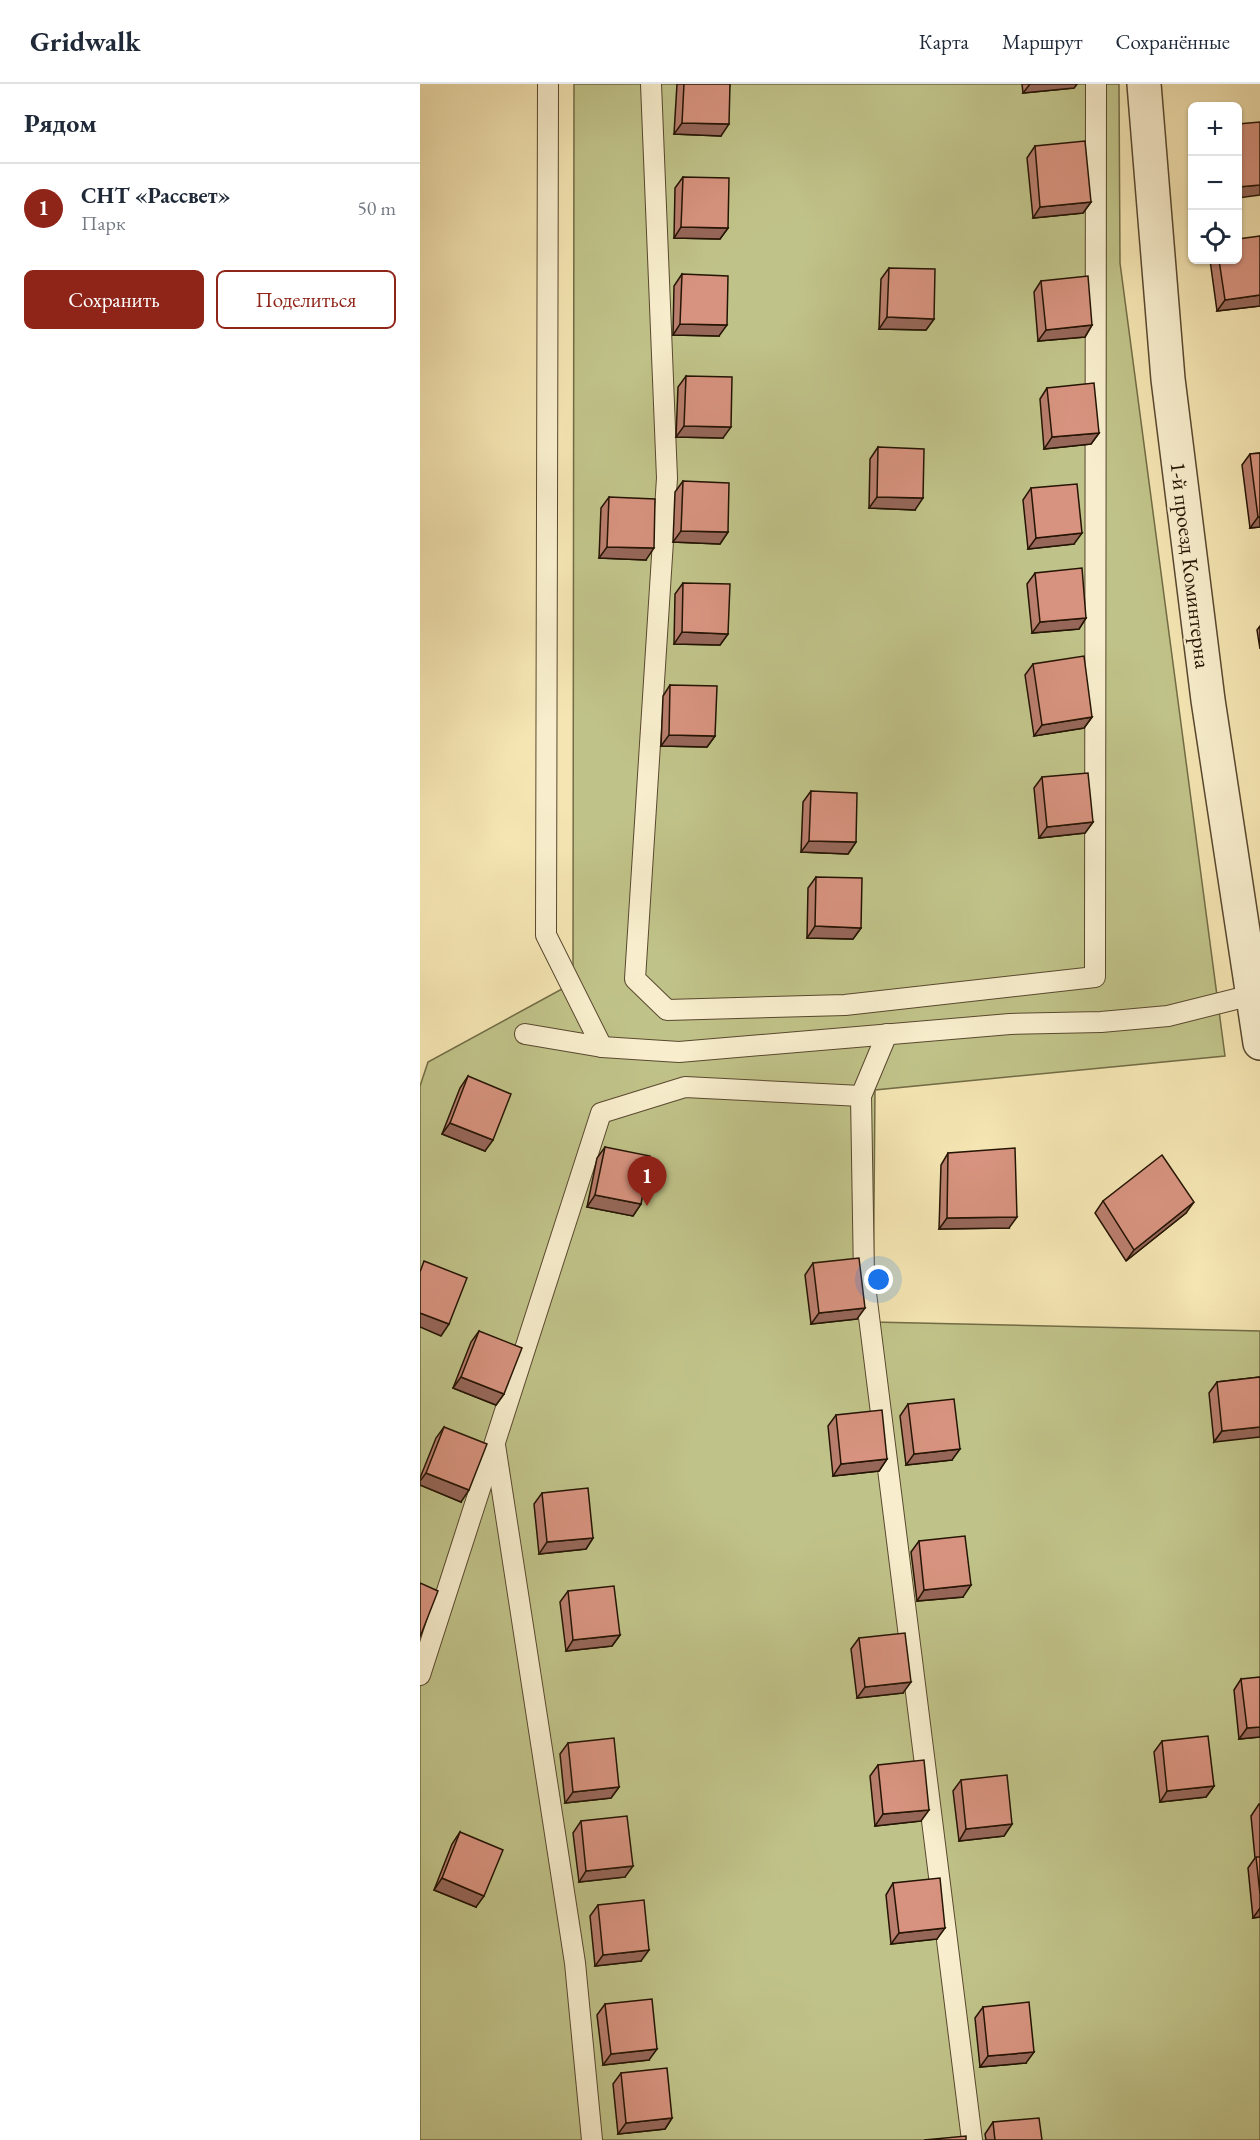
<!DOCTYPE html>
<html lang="ru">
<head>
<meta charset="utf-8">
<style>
	body { margin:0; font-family:"EB Garamond",serif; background:#f2f2f3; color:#1f2937 }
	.controls { position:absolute; right:18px; top:18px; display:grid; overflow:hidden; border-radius:9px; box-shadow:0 2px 4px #0004 }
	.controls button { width:54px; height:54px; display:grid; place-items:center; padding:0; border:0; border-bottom:2px solid #e0e1e3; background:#fff; color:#1f2937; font:30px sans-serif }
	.you { position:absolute; left:459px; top:1196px; width:21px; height:21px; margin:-15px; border:4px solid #fff; border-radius:50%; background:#1a73e8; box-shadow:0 0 0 9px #1a73e833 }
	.badge { display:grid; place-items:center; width:39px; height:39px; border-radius:50%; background:#8f2418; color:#fff; font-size:20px; font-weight:700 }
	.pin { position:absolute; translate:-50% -50px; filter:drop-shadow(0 2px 3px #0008) }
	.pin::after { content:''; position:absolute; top:32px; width:21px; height:18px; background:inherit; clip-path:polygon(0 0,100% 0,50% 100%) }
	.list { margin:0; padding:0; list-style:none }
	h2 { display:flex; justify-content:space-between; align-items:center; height:78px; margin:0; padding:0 24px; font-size:26px }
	h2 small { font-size:20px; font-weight:400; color:#747a83 }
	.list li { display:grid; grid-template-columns:39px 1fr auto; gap:18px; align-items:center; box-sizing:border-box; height:90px; padding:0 24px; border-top:2px solid #e0e1e3 }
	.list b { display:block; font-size:22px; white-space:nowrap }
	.list p { margin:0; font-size:20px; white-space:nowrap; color:#747a83 }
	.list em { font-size:20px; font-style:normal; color:#747a83 }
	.actions { display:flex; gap:12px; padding:18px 24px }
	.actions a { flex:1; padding:14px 0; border:2px solid #8f2418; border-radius:9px; text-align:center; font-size:21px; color:#8f2418 }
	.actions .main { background:#8f2418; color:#fff }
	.icon { flex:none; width:33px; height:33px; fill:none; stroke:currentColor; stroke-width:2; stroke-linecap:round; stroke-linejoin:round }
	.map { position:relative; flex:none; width:840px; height:2056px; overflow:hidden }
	header { display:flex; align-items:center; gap:36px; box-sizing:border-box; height:84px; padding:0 30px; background:#fff; border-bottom:2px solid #e0e1e3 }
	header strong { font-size:28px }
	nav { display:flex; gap:33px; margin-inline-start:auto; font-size:21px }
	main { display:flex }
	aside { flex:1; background:#fff }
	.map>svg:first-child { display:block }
	.green { fill:#c0c389; stroke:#726c46; stroke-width:1.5 }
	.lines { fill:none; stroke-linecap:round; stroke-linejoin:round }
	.service-casing { stroke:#59482f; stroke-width:22 }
	.minor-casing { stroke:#59482f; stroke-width:36 }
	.service { stroke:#f8eecd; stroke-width:20 }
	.minor { stroke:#f8eecd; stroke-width:33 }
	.wall { fill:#b97e6d; stroke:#251403; stroke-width:1.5 }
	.shaded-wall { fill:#966759; stroke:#251403; stroke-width:1.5 }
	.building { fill:#d7937f; stroke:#251403; stroke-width:1.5 }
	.labels { text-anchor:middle; stroke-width:4.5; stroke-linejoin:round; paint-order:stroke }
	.street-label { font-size:22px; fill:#251403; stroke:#f8eecd }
</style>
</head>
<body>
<header>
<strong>Gridwalk</strong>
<nav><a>Карта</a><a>Маршрут</a><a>Сохранённые</a></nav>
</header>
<main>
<aside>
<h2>Рядом<small></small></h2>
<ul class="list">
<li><span class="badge">1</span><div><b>СНТ «Рассвет»</b><p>Парк</p></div><em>50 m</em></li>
</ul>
<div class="actions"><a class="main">Сохранить</a><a>Поделиться</a></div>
</aside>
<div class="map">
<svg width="840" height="2056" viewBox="0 0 840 2056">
	<rect width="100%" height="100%" fill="#f4e5b2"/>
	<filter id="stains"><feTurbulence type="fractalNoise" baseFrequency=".00333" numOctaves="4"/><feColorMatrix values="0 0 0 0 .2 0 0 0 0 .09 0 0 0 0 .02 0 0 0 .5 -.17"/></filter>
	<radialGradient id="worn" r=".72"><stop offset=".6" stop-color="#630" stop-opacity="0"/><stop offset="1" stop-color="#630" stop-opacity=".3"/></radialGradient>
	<!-- green -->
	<path class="green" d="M154,0H699L700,179L805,972L455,1006L453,1238L840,1247V2056H0V1002L8,978L153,899Z"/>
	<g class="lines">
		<defs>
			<g id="service">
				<path d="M128,0L126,851L182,963"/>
				<path d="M231,0L247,394L215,895L247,926L425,921L675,893L676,0"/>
				<path d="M105,950L182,963L259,968L590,940L681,938L748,932L832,911"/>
				<path d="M467,950L441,1012L444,1193L552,2056"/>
				<path d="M75,1361L155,1879L172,2056"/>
				<path d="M0,1591L181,1029L265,1003L441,1012"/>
			</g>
			<path id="minor" d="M724,0L748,295L788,616L840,959"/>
		</defs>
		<!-- service casing -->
		<use href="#service" class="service-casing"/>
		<!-- minor casing -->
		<use href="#minor" class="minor-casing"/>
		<!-- service -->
		<use href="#service" class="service"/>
		<!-- minor -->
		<use href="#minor" class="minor"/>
	</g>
	<!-- wall -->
	<g class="wall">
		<path d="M257,0H310L301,52L254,50Z"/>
		<path d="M602,0H657L654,4L603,9Z"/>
		<path d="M615,62L671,118L663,129L613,134L607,74Z"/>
		<path d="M263,93L308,144L300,155L254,154L255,104Z"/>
		<path d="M840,152V222L797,227L790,176H818Z"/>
		<path d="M469,184L514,235L506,246L459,245L461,195Z"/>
		<path d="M262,190L299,252L253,251L254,202Z"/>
		<path d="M621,197L672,241L665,253L618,257L614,208Z"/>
		<path d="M266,292L303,354L256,353L258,303Z"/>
		<path d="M627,304L679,349L671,360L624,365L620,315Z"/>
		<path d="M458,363L495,426L449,424L450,375Z"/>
		<path d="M840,369V443L830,444L822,381L830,370Z"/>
		<path d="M263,397L308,448L300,460L253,458L255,408Z"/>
		<path d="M611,404L654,460L608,465L603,416Z"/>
		<path d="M189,413L226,476L179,474L181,424Z"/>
		<path d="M615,489L666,534L659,545L612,549L607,500Z"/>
		<path d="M263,499L308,550L300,561L254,560L255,510Z"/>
		<path d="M840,542V565L837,546Z"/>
		<path d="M613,580L672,633L664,644L614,652L605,591Z"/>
		<path d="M250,601L295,652L287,663L241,662L243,612Z"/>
		<path d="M622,693L673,738L665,749L619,754L614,704Z"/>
		<path d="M391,707L436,758L428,770L381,768L383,718Z"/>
		<path d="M396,793L441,844L433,855L387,854L388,804Z"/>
		<path d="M48,992L65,1067L22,1050L40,1004Z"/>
		<path d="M185,1063L221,1120L213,1132L167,1123L177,1074Z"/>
		<path d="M528,1069L589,1144L519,1145L521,1081Z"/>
		<path d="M683,1117L766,1129L706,1177L675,1129Z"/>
		<path d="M393,1179L437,1235L391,1240L385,1191Z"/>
		<path d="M59,1247L84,1310L76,1321L33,1304L51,1258Z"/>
		<path d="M840,1293L794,1358L789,1309L797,1298Z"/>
		<path d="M488,1320L532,1376L486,1381L480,1332Z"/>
		<path d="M416,1331L467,1375L459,1387L413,1392L408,1342Z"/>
		<path d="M24,1343L41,1418L0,1401V1394L16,1354Z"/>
		<path d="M122,1409L173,1454L166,1465L119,1470L114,1420Z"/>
		<path d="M499,1457L543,1513L497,1517L491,1468Z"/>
		<path d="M148,1507L200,1551L192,1562L146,1567L140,1518Z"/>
		<path d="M439,1554L483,1609L437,1614L431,1565Z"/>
		<path d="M821,1595L840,1653L819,1655L814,1606Z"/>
		<path d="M742,1657L794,1702L786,1713L740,1718L734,1668Z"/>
		<path d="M148,1659L199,1703L191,1714L145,1719L140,1670Z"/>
		<path d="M458,1681L501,1737L455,1742L450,1692Z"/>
		<path d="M541,1696L592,1740L584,1752L539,1757L533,1707Z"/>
		<path d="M839,1720H840V1833L833,1834L828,1784L835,1774L831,1732Z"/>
		<path d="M161,1737L205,1793L159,1798L153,1749Z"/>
		<path d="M40,1748L56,1823L14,1806L32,1760Z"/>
		<path d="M473,1799L517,1855L471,1860L466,1811Z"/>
		<path d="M178,1821L221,1877L175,1882L170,1832Z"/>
		<path d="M185,1920L229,1976L183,1981L177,1931Z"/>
		<path d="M563,1923L606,1979L560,1983L555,1934Z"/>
		<path d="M201,1989L252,2034L245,2045L198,2050L193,2000Z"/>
		<path d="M573,2038L622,2056H566L565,2050Z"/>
	</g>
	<!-- shaded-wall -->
	<g class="shaded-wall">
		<path d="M610,0H657L654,4L603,9Z"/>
		<path d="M262,39L309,40L301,52L254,50Z"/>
		<path d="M840,101V111L818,114V103Z"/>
		<path d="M671,118L663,129L613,134L620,123Z"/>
		<path d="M261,143L308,144L300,155L254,154Z"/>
		<path d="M840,211V222L797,227L805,216Z"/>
		<path d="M467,233L514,235L506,246L459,245Z"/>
		<path d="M260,240L307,241L299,252L253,251Z"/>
		<path d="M672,241L665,253L618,257L626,246Z"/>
		<path d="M264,342L311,343L303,354L256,353Z"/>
		<path d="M679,349L671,360L624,365L632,353Z"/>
		<path d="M457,413L503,414L495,426L449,424Z"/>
		<path d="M838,433H840V443L830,444Z"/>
		<path d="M261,447L308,448L300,460L253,458Z"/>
		<path d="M662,449L654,460L608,465L616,454Z"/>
		<path d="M187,463L234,464L226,476L179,474Z"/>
		<path d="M666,534L659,545L612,549L620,538Z"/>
		<path d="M262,548L308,550L300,561L254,560Z"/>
		<path d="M672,633L664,644L614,652L622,641Z"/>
		<path d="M249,651L295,652L287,663L241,662Z"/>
		<path d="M673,738L665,749L619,754L627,743Z"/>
		<path d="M389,757L436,758L428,770L381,768Z"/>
		<path d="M395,842L441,844L433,855L387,854Z"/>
		<path d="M30,1039L73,1056L65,1067L22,1050Z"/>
		<path d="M175,1111L221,1120L213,1132L167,1123Z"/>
		<path d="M774,1118L766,1129L706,1177L714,1166Z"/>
		<path d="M597,1133L589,1144L519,1145L527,1134Z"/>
		<path d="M445,1224L437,1235L391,1240L399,1229Z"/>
		<path d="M0,1229L29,1240L21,1252L0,1243Z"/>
		<path d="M41,1293L84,1310L76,1321L33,1304Z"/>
		<path d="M840,1343V1353L794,1358L802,1347Z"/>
		<path d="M540,1365L532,1376L486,1381L494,1370Z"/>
		<path d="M467,1375L459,1387L413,1392L421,1380Z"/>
		<path d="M6,1389L49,1406L41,1418L0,1401V1397Z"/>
		<path d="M173,1454L166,1465L119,1470L127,1458Z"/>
		<path d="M551,1501L543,1513L497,1517L504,1506Z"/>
		<path d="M200,1551L192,1562L146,1567L153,1556Z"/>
		<path d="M491,1598L483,1609L437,1614L445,1603Z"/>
		<path d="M840,1643V1653L819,1655L827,1644Z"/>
		<path d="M794,1702L786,1713L740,1718L747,1707Z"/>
		<path d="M199,1703L191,1714L145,1719L153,1708Z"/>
		<path d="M509,1726L501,1737L455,1742L463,1730Z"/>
		<path d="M592,1740L584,1752L539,1757L546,1745Z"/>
		<path d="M213,1782L205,1793L159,1798L166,1787Z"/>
		<path d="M22,1794L64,1812L56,1823L14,1806Z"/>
		<path d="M840,1824V1833L833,1834Z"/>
		<path d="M525,1844L517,1855L471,1860L479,1849Z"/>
		<path d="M229,1866L221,1877L175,1882L183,1871Z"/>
		<path d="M237,1965L229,1976L183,1981L191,1970Z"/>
		<path d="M614,1968L606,1979L560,1983L568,1972Z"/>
		<path d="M252,2034L245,2045L198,2050L206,2039Z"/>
	</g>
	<!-- building -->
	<g class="building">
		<path d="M264,0H310L309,40L262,39Z"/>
		<path d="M840,38V101L818,103V40Z"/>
		<path d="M665,57L671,118L620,123L615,62Z"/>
		<path d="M263,93L309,94L308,144L261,143Z"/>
		<path d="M840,152V211L805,216L799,176H818V155Z"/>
		<path d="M469,184L515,185L514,235L467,233Z"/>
		<path d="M262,190L308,192L307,241L260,240Z"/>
		<path d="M668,192L672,241L626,246L621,197Z"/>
		<path d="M266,292L312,293L311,343L264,342Z"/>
		<path d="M674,299L679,349L632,353L627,304Z"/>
		<path d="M458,363L504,365L503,414L457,413Z"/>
		<path d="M840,369V433H838L830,370Z"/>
		<path d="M263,397L309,399L308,448L261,447Z"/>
		<path d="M657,400L662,449L616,454L611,404Z"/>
		<path d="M189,413L235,415L234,464L187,463Z"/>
		<path d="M662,484L666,534L620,538L615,489Z"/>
		<path d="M263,499L310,500L308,550L262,548Z"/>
		<path d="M664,572L672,633L622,641L613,580Z"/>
		<path d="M250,601L297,602L295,652L249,651Z"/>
		<path d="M668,689L673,738L627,743L622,693Z"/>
		<path d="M391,707L437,709L436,758L389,757Z"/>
		<path d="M396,793L442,794L441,844L395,842Z"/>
		<path d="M48,992L91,1010L73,1056L30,1039Z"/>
		<path d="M185,1063L230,1072L221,1120L175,1111Z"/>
		<path d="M595,1064L597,1133L527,1134L528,1069Z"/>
		<path d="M742,1071L774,1118L714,1166L683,1117Z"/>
		<path d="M439,1174L445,1224L399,1229L393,1179Z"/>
		<path d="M4,1177L47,1194L29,1240L0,1229V1188Z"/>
		<path d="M59,1247L102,1264L84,1310L41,1293Z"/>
		<path d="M840,1293V1343L802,1347L797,1298Z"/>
		<path d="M534,1315L540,1365L494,1370L488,1320Z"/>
		<path d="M462,1326L467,1375L421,1380L416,1331Z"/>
		<path d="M24,1343L67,1360L49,1406L6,1389Z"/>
		<path d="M168,1404L173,1454L127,1458L122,1409Z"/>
		<path d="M545,1452L551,1501L504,1506L499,1457Z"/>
		<path d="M0,1499L18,1507L0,1553Z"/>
		<path d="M194,1502L200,1551L153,1556L148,1507Z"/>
		<path d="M485,1549L491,1598L445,1603L439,1554Z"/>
		<path d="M840,1593V1643L827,1644L821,1595Z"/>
		<path d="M788,1652L794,1702L747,1707L742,1657Z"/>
		<path d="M194,1654L199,1703L153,1708L148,1659Z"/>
		<path d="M504,1676L509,1726L463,1730L458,1681Z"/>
		<path d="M587,1691L592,1740L546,1745L541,1696Z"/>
		<path d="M207,1732L213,1782L166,1787L161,1737Z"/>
		<path d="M40,1748L83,1766L64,1812L22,1794Z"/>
		<path d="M836,1773H840V1810Z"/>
		<path d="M520,1794L525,1844L479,1849L473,1799Z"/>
		<path d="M224,1816L229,1866L183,1871L178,1821Z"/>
		<path d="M232,1915L237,1965L191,1970L185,1920Z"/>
		<path d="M609,1918L614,1968L568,1972L563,1923Z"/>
		<path d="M247,1984L252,2034L206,2039L201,1989Z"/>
		<path d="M619,2034L622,2056H575L573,2038Z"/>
		<path d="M546,2052V2056H504Z"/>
	</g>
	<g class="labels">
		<!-- street labels -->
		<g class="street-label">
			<text transform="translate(771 481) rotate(83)" y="8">1-й проезд Коминтерна</text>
		</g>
	</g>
	<rect width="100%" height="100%" filter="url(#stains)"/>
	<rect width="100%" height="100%" fill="url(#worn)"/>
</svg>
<div class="controls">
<button>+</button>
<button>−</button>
<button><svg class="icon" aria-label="locate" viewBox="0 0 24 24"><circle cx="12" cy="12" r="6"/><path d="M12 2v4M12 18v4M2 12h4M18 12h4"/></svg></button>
</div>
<div class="you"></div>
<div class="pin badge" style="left:227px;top:1122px">1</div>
</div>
</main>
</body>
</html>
